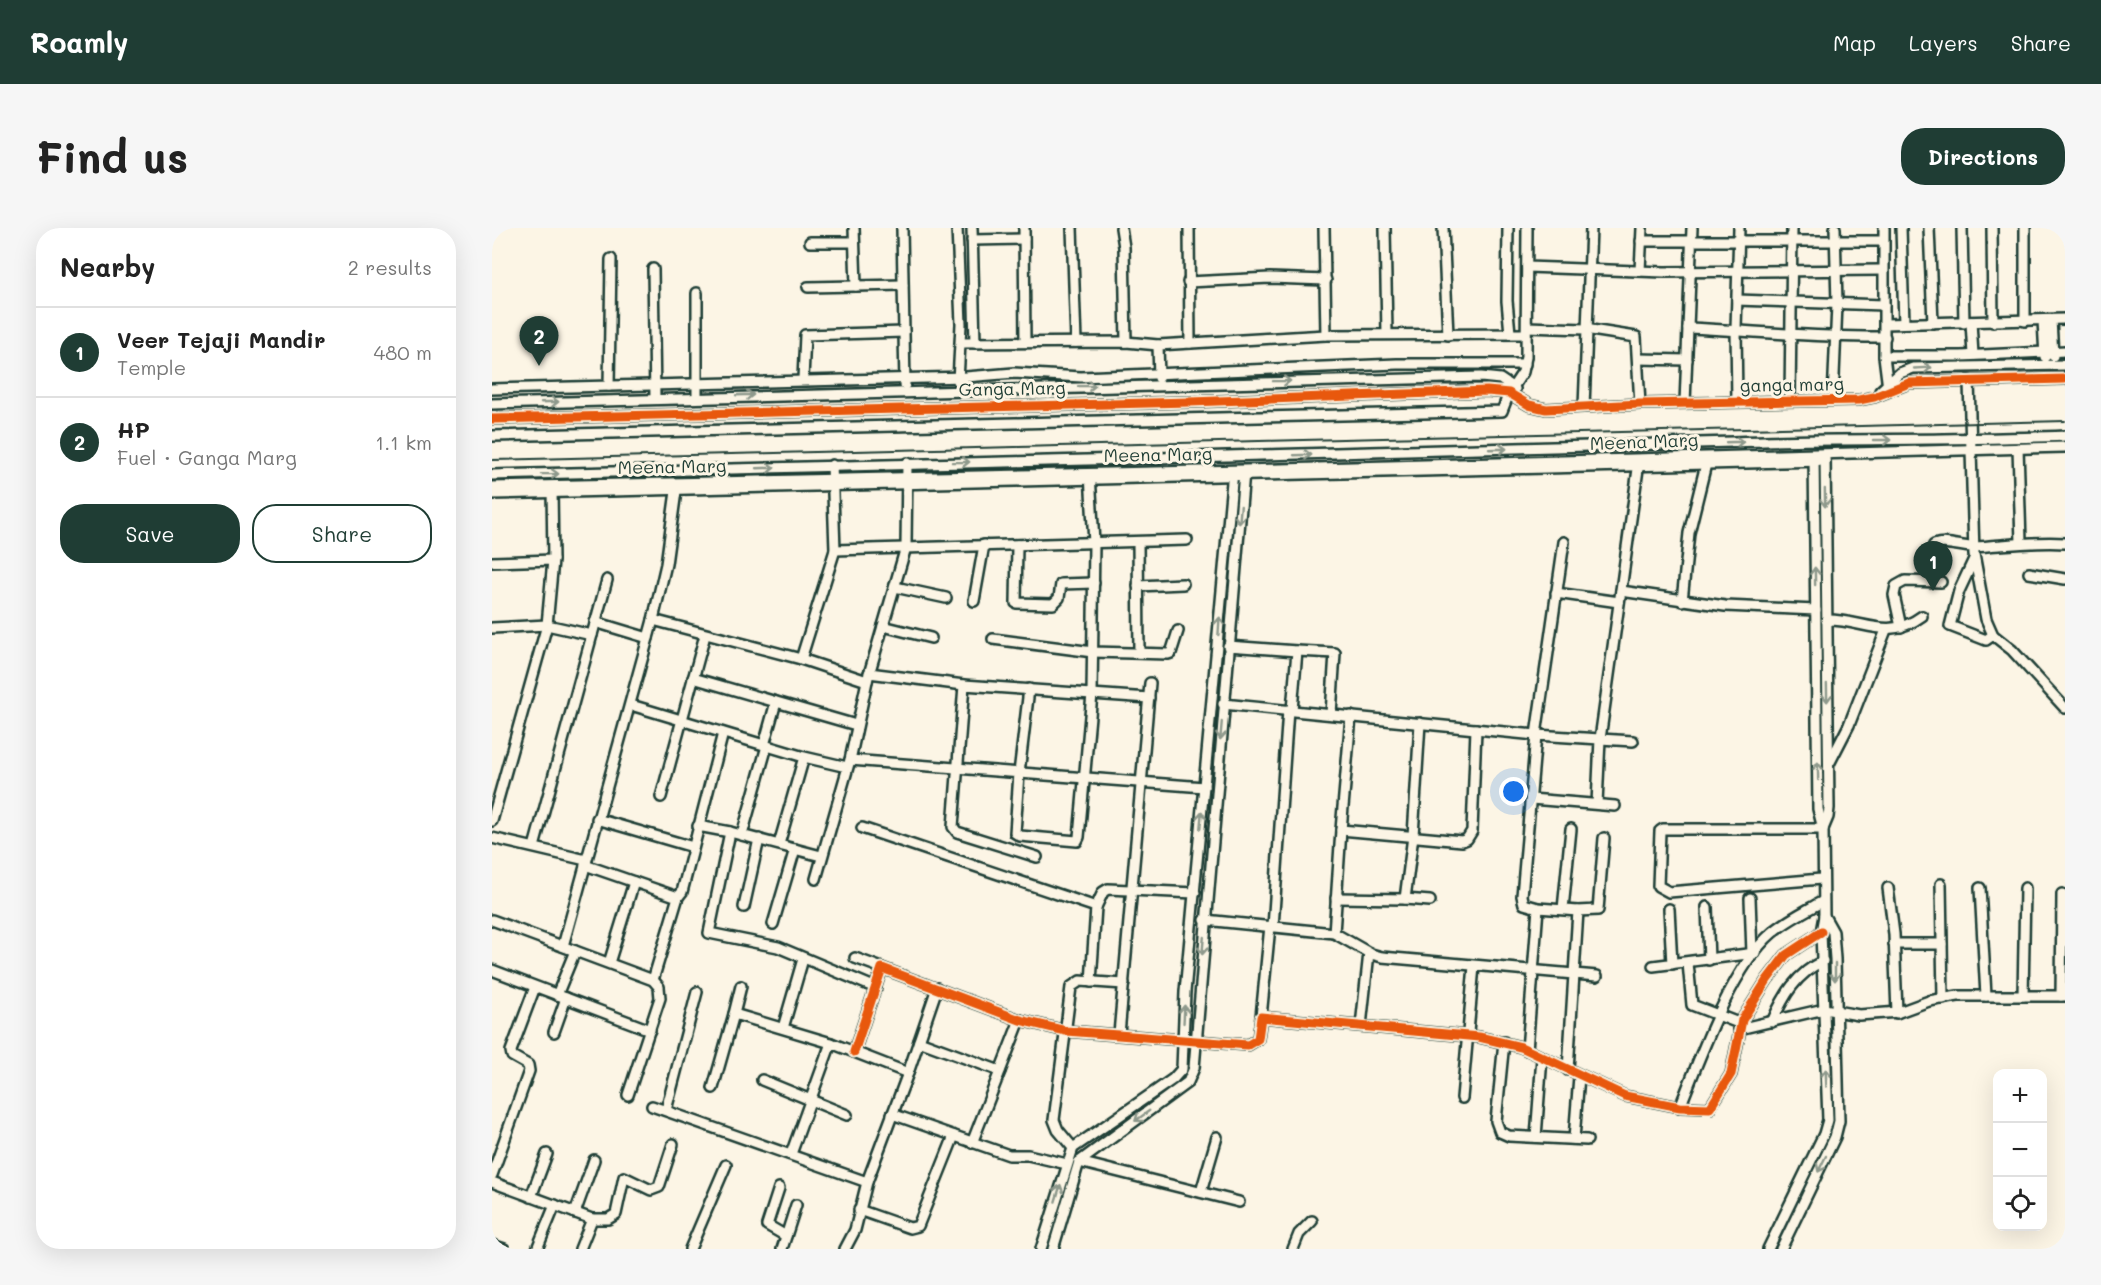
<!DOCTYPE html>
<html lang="en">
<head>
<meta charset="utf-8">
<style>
	body { margin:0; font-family:Mali,sans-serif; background:#f6f6f6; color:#222 }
	.controls { position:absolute; right:18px; bottom:18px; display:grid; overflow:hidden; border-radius:12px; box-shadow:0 6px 24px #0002 }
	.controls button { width:54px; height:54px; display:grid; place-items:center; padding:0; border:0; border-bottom:2px solid #e0e0e0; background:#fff; color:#222; font:30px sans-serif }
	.you { position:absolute; left:1022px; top:564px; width:21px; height:21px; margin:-15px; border:4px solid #fff; border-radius:50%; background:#1a73e8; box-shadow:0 0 0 9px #1a73e833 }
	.badge { display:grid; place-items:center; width:39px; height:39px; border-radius:50%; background:#1f3d34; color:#fff; font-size:20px; font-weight:700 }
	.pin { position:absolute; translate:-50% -50px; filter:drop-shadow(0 2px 3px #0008) }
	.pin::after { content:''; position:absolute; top:32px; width:21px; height:18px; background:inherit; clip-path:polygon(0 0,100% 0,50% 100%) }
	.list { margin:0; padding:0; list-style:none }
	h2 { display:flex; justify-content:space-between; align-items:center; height:78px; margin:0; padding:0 24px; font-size:26px }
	h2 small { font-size:20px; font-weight:400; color:#767676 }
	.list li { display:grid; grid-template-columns:39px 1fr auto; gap:18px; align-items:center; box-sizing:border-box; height:90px; padding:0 24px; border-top:2px solid #e0e0e0 }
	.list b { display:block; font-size:22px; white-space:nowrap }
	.list p { margin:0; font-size:20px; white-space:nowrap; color:#767676 }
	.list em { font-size:20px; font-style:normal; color:#767676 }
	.actions { display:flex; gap:12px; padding:18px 24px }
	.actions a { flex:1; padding:14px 0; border:2px solid #1f3d34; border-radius:24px; text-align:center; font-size:21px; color:#1f3d34 }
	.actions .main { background:#1f3d34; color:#fff }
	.icon { flex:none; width:33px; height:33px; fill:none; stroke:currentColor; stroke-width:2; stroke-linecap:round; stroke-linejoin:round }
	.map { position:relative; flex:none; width:1573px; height:1021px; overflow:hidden; border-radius:24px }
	header { display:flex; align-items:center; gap:36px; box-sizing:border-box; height:84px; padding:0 30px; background:#1f3d34; color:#fff }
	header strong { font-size:28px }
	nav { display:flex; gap:33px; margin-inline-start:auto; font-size:21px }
	.intro { display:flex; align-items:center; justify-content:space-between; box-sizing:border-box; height:144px; padding:0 36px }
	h1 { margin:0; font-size:42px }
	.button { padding:15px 27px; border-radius:24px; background:#1f3d34; color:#fff; font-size:21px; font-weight:700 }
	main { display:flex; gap:36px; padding:0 36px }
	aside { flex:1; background:#fff; border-radius:24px; box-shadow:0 6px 24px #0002 }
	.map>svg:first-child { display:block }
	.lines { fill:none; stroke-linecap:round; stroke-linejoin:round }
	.minor-casing { stroke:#1f3d34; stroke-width:14 }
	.minor { stroke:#fcf5e5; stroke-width:9 }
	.rail { stroke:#1f3d34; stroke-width:2 }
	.cycleway-casing { stroke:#fcf5e5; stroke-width:13 }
	.cycleway { stroke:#e8590c; stroke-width:9 }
	.oneway { stroke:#8e998c }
	.labels { text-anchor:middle; stroke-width:6; stroke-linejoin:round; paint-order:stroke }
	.street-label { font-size:18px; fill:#1f3d34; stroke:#fcf5e5 }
</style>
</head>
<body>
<header>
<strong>Roamly</strong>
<nav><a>Map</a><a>Layers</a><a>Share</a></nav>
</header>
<div class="intro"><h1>Find us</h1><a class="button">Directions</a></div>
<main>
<aside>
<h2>Nearby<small>2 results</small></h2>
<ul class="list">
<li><span class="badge">1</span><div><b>Veer Tejaji Mandir</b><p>Temple</p></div><em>480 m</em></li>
<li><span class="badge">2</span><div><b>HP</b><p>Fuel · Ganga Marg</p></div><em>1.1 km</em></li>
</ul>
<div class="actions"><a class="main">Save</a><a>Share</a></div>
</aside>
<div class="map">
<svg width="1573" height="1021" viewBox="0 0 1573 1021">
	<rect width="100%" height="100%" fill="#fcf5e5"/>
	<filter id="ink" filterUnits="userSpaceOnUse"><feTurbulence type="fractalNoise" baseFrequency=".0167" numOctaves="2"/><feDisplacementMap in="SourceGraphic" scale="12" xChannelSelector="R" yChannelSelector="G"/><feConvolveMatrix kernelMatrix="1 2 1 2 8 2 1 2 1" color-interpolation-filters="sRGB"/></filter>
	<g filter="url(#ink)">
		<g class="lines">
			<defs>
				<g id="minor">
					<path d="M362,0L364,58"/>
					<path d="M410,0L413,157"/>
					<path d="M465,0L469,96L466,153"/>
					<path d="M480,0L483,115"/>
					<path d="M532,0L533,114"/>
					<path d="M580,0L584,114"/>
					<path d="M629,0L632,19L634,114"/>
					<path d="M697,0L698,115"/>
					<path d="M832,0L834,107"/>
					<path d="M893,0L895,106"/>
					<path d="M951,0L956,107"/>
					<path d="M1016,0L1015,73L1018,105"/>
					<path d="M1392,0V128L1396,160"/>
					<path d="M1409,0L1412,95"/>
					<path d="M1437,0L1441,95"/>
					<path d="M1470,0L1472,95"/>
					<path d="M1500,0L1501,94"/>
					<path d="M1533,0V93"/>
					<path d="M480,12L532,11"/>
					<path d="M1149,13H1391"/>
					<path d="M318,14H362"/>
					<path d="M1035,39L1172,44L1390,42"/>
					<path d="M161,41L163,170"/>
					<path d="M1148,43L1150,0"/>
					<path d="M696,54L778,50L834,52"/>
					<path d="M316,59L411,57"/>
					<path d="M205,65V169"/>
					<path d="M1245,72L1392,77"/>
					<path d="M1551,92L1553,129"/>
					<path d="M1559,92L1561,128"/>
					<path d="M1479,94L1481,127"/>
					<path d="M1393,96L1573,91"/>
					<path d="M1035,99L1093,101L1144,109L1148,176"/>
					<path d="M1196,100C1262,103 1327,110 1393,109"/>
					<path d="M469,115L634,114L666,117L834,107L1034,106"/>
					<path d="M666,117L667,150"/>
					<path d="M1392,128H1469L1573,123"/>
					<path d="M1146,131L1195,132"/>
					<path d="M311,151L313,107L412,104"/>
					<path d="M1477,153L1482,326L1494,391L1501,407L1520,422L1573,480"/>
					<path d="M117,158L119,31"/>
					<path d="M0,161L474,149L522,145L589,149L905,136H1033"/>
					<path d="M1388,163L1408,145L1421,140L1573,137"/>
					<path d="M1341,172L1345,76L1343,0"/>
					<path d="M1298,173L1300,0"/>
					<path d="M1245,174L1244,101L1247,0"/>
					<path d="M1193,175L1200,0"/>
					<path d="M0,176L989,149L1008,151L1023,161"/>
					<path d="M1092,179L1099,0"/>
					<path d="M0,191L698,174L995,163L1017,165L1037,177L1054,181L1148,176L1367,172L1382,169L1417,155L1573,151"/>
					<path d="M0,208L1010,183L1017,165L1031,144L1034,129L1035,0"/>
					<path d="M1526,220L1529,314"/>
					<path d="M0,247C414,237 827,226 1241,214C1352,210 1462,213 1573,208"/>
					<path d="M0,259L752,242L1573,219"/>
					<path d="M60,260L61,332"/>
					<path d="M0,266L1333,233"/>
					<path d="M646,314L647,425"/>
					<path d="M525,317L524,375L561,376L567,370L569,356L602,355"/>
					<path d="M1442,317C1456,312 1469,320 1483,319C1514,317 1542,313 1573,315"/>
					<path d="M343,322L695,312"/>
					<path d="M1482,331L1467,363L1458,398L1494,412L1501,407"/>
					<path d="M0,334L61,332L55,397L0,593"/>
					<path d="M1537,345L1573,351"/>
					<path d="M646,358L691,356"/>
					<path d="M403,359L454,370"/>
					<path d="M1129,363L1233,378L1324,382"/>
					<path d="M1064,365L1127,374"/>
					<path d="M482,373L492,317"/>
					<path d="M1190,373L1197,305L1214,236"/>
					<path d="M161,392L174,336L185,256"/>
					<path d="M1334,392C1372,391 1395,414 1430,388"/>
					<path d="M103,394L156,410"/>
					<path d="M391,398L439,410"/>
					<path d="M1409,399L1402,367L1404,358L1413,353L1449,354"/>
					<path d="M0,400L55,397L100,407"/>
					<path d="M501,411L601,424L676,426L679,425L686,403"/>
					<path d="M736,418L805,423L800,482"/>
					<path d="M805,423L843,425L839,486"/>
					<path d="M309,431L343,322L340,237"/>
					<path d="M377,445L472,457"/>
					<path d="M201,450L364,497"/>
					<path d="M537,461L527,545L523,605L528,608L585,613L587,609L600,466L602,315L598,246"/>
					<path d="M731,476L1044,507L1072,314"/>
					<path d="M139,477L312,529L355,539"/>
					<path d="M859,488L849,602L970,613L975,611L980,603L984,501"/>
					<path d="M1141,513L1108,511L1147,234"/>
					<path d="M272,517L284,474"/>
					<path d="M358,532L712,559"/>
					<path d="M1338,534L1357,497L1394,402"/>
					<path d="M169,569L213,407"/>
					<path d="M1039,571L1123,578"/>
					<path d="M105,591L201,619"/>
					<path d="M206,598L238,604L329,628"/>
					<path d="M370,600L604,679L599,754"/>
					<path d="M1331,601L1336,589L1337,580L1333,229"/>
					<path d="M238,604L217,705L286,719L384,760"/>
					<path d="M250,607L275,518"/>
					<path d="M0,610L94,632"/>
					<path d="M287,616L312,529"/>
					<path d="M42,619L115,352"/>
					<path d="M545,629L465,604L461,599L472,457L657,470"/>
					<path d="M93,637L186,669L161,752"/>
					<path d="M324,651L358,532L375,453L414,319L415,235"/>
					<path d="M1329,651L1177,664L1166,658L1168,603L1171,601H1331"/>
					<path d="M1449,656L1451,771"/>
					<path d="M1396,660L1402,706L1405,785"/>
					<path d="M1488,660L1494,768"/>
					<path d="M186,669L190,664L231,505"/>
					<path d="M844,670L913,671L921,608L928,495"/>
					<path d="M1258,670L1260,726"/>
					<path d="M913,671L938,673"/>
					<path d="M252,679L267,611"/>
					<path d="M604,679L611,664L616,661L703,665"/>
					<path d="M1215,679L1217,732"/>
					<path d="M1046,680L1086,683L1082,746L1105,748"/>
					<path d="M1071,681L1079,601"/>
					<path d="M1177,681L1180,736"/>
					<path d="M1086,683L1106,682L1112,610"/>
					<path d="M0,692L161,752L167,759L168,770L136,867"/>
					<path d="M713,692L842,705L879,726L890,729L1082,746L1076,842"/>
					<path d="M281,696L303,621"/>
					<path d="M781,699L796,482"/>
					<path d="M842,705L849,602"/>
					<path d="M1402,716H1450"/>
					<path d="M71,718L161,392L309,431L375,453"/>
					<path d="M363,730L390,740"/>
					<path d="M117,735L142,654"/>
					<path d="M1196,735L1200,777L1249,796"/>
					<path d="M1161,738L1263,725"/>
					<path d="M0,742L158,802"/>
					<path d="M65,767L83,723"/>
					<path d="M1531,768L1533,660"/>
					<path d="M1569,768L1570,666"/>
					<path d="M242,786L249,758"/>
					<path d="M769,789L778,698"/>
					<path d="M1280,794C1292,767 1304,746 1331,733"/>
					<path d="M869,798L877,725"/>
					<path d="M291,800L311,731"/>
					<path d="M1247,801L1332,781L1367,787L1407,784L1437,773L1466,768H1573"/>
					<path d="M62,804L74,770"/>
					<path d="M627,806L658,455"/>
					<path d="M427,813L508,843"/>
					<path d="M1012,814L1004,893L1008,904L1017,908L1095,912"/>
					<path d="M1035,822L1046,680L1032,676L1030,668L1044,507L1108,511L1105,576"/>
					<path d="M362,824L390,740L528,792L574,803L756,817L766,811L769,789L987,809L1029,819L1133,868L1188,879L1218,880L1239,846L1250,792L1275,752L1294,727L1329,704"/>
					<path d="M416,845L445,760"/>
					<path d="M270,852L355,887"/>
					<path d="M221,860L242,786L339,815"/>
					<path d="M970,870L982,738"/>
					<path d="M160,878L375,954L363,1002L353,1021"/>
					<path d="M1188,879C1208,829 1240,739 1280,705C1295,692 1314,683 1331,673"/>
					<path d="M174,882L205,764"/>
					<path d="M400,886L517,927H536L575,936"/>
					<path d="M1044,909L1050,829"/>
					<path d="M1082,911L1087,848"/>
					<path d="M480,915L528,792"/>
					<path d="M581,920L566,902L562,892L579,759L588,753L632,756"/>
					<path d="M299,926L339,815L416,845L375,954"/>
					<path d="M587,934L747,974"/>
					<path d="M0,947L37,843L36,837L20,828L19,823L43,759"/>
					<path d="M0,954L100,991L88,1021"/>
					<path d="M287,960L275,997L294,1008"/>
					<path d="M709,964L725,909"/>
					<path d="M39,969L55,926"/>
					<path d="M367,982L418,1000L426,998L462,908"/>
					<path d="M83,985L102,932"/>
					<path d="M100,991H116L124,986L132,949L159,962L167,959L181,916"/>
					<path d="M0,1017L12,1021"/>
					<path d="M45,1021L63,977"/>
					<path d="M198,1021L234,937"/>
					<path d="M290,1021L304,977"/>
					<path d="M549,1021L581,920L681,851L690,841L693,764L741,243"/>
					<path d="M561,1021L587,934L696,854L702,840L752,244"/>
					<path d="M801,1021L807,1006L820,993"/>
					<path d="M1276,1021L1332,906L1336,892L1329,704L1332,688L1331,601L1326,581L1322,228"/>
					<path d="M1289,1021L1343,909L1347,893L1343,731L1341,704L1332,688"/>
				</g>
			</defs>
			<!-- minor casing -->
			<use href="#minor" class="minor-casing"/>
			<!-- minor -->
			<use href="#minor" class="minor"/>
			<!-- rail -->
			<path class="rail" d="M0,232L1573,193"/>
			<defs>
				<g id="cycleway">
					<path d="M0,191L698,174L995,163L1017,165L1037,177L1054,181L1148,176L1367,172L1382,169L1417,155L1573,151"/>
					<path d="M362,824L390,740L528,792L574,803L756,817L766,811L769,789L987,809L1029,819L1133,868L1188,879L1218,880L1239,846L1250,792L1275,752L1294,727L1329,704"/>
				</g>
			</defs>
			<!-- cycleway casing -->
			<use href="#cycleway" class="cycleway-casing"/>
			<!-- cycleway -->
			<use href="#cycleway" class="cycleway"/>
		</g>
		<!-- one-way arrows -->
		<defs><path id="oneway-shaft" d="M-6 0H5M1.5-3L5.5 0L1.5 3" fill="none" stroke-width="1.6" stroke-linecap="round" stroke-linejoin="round" transform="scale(1.5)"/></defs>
		<g class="oneway">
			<use href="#oneway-shaft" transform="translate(1431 140) rotate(-3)"/>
			<use href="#oneway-shaft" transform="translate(790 153) rotate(-1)"/>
			<use href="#oneway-shaft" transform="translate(595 158) rotate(-1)"/>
			<use href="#oneway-shaft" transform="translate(253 167) rotate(-2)"/>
			<use href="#oneway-shaft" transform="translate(58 174) rotate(-2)"/>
			<use href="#oneway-shaft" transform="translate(1390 212)"/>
			<use href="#oneway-shaft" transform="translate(1243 214) rotate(-2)"/>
			<use href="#oneway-shaft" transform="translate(1006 221) rotate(-2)"/>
			<use href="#oneway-shaft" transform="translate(811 227) rotate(-2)"/>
			<use href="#oneway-shaft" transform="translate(469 234) rotate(-1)"/>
			<use href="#oneway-shaft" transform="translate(274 240) rotate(-2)"/>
			<use href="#oneway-shaft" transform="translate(58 246) rotate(-1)"/>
			<use href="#oneway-shaft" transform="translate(1333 270) rotate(89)"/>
			<use href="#oneway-shaft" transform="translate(748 287) rotate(95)"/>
			<use href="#oneway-shaft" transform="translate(1323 348) rotate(-91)"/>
			<use href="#oneway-shaft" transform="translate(727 398) rotate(-86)"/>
			<use href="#oneway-shaft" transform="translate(1335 465) rotate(89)"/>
			<use href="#oneway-shaft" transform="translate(729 503) rotate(95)"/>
			<use href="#oneway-shaft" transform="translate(1326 543) rotate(-91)"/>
			<use href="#oneway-shaft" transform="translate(709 592) rotate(-85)"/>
			<use href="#oneway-shaft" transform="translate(711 718) rotate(95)"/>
			<use href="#oneway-shaft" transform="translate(1343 744) rotate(90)"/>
			<use href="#oneway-shaft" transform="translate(692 786) rotate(-87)"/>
			<use href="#oneway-shaft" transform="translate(1334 850) rotate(-92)"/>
			<use href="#oneway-shaft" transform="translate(650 888) rotate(144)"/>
			<use href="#oneway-shaft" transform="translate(1330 936) rotate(116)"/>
			<use href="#oneway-shaft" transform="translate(566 965) rotate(-73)"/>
		</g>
	</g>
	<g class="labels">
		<!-- street labels -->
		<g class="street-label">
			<text transform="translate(1300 157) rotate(-1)" y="6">ganga marg</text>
			<text transform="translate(520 161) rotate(-1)" y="6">Ganga Marg</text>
			<text transform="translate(1152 214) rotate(-2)" y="6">Meena Marg</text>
			<text transform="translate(666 227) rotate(-1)" y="6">Meena Marg</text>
			<text transform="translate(180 239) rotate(-1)" y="6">Meena Marg</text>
		</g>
	</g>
</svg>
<div class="controls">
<button>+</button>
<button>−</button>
<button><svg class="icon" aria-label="locate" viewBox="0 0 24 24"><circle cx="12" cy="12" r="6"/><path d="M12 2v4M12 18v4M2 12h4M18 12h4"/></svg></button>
</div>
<div class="you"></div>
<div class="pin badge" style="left:1441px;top:363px">1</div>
<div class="pin badge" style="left:47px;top:138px">2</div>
</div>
</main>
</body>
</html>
